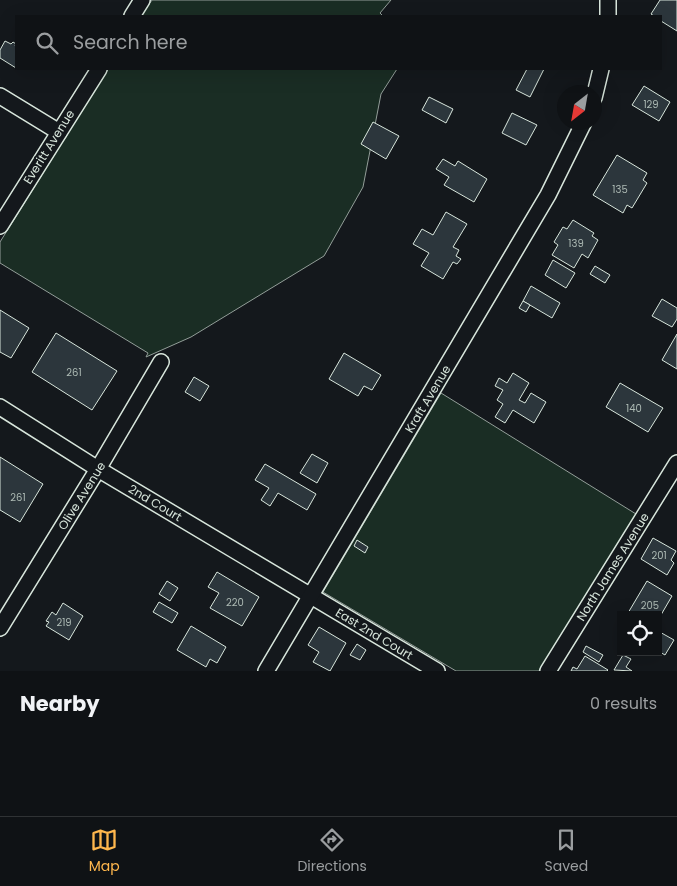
<!DOCTYPE html>
<html lang="en">
<head>
<meta charset="utf-8">
<style>
	body { margin:0; font-family:Poppins,sans-serif; background:#1d2022; color:#f1f3f6 }
	.controls { position:absolute; right:15px; bottom:15px; display:grid; overflow:hidden; border-radius:0px; box-shadow:0 5px 20px #0002 }
	.controls button { width:45px; height:45px; display:grid; place-items:center; padding:0; border:0; border-bottom:1px solid #2f3234; background:#0f1215; color:#f1f3f6; font:25px sans-serif }
	.compass { position:absolute; left:557px; top:85px; width:45px; height:45px; border-radius:50%; background:#0f1215; box-shadow:0 5px 20px #0002; rotate:211deg }
	.list { margin:0; padding:0; list-style:none }
	h2 { display:flex; justify-content:space-between; align-items:center; height:65px; margin:0; padding:0 20px; font-size:21px }
	h2 small { font-size:16px; font-weight:400; color:#9b9ea0 }
	.icon { flex:none; width:28px; height:28px; fill:none; stroke:currentColor; stroke-width:2; stroke-linecap:round; stroke-linejoin:round }
	.map { position:relative; flex:none; width:677px; height:671px; overflow:hidden }
	.search { position:absolute; background:#0f1215; box-shadow:0 5px 20px #0002; left:15px; right:15px; top:15px; height:55px; display:flex; align-items:center; gap:12px; box-sizing:border-box; padding:0 18px; border-radius:0px; color:#9b9ea0; font-size:19px }
	.sheet { height:145px; background:#0f1215 }
	nav { display:flex; justify-content:space-around; align-items:center; box-sizing:border-box; height:70px; border-top:1px solid #2f3234; background:#0f1215; font-size:14px; color:#9b9ea0 }
	nav a { display:grid; justify-items:center; gap:2px }
	nav .on { color:#ffb74d }
	.map>svg:first-child { display:block }
	.green { fill:#1a2d24; stroke:#939e99 }
	.building { fill:#2c363c; stroke:#d8e6dc }
	.lines { fill:none; stroke-linecap:round; stroke-linejoin:round }
	.minor-casing { stroke:#d8e6dc; stroke-width:18 }
	.minor { stroke:#14181c; stroke-width:15 }
	.labels { text-anchor:middle; stroke-width:4; stroke-linejoin:round; paint-order:stroke }
	.number-label { font-size:10px; fill:#adbab4 }
	.street-label { font-size:12px; fill:#d8e6dc; stroke:#14181c }
</style>
</head>
<body>
<div class="map">
<svg width="677" height="671" viewBox="0 0 677 671">
	<rect width="100%" height="100%" fill="#14181c"/>
	<!-- green -->
	<g class="green">
		<path d="M152,0H391L380,13L383,16H141Z"/>
		<path d="M108,69H397L381,94L363,187L324,256L191,337L146,357L148,353L0,263V242Z"/>
		<path d="M441,393L636,514L539,671H456L323,592Z"/>
	</g>
	<!-- building -->
	<g class="building">
		<path d="M660,0H677V31L661,21V16H654L651,14Z"/>
		<path d="M5,41L11,44L13,42L16,44L15,46L16,47V68L0,58V50Z"/>
		<path d="M527,69H544L530,97L516,90Z"/>
		<path d="M644,86L670,102L659,121L632,105Z"/>
		<path d="M429,97L453,109L446,123L422,110Z"/>
		<path d="M512,113L537,125L526,145L502,133Z"/>
		<path d="M373,122L399,136L386,159L361,144Z"/>
		<path d="M617,155L647,173L643,180L647,183L632,208L627,205L623,213L593,195Z"/>
		<path d="M443,159L455,166L458,161L487,179L474,202L444,185L449,177L436,169Z"/>
		<path d="M446,212L467,224L453,247L459,250L456,256L461,259L457,264L453,262L443,279L421,266L429,253L413,244L422,229L433,235Z"/>
		<path d="M573,220L594,233L592,236L598,240L588,258L582,254L574,268L552,255L558,245L554,242L563,227L567,229Z"/>
		<path d="M553,260L575,273L566,288L545,275Z"/>
		<path d="M595,266L610,275L605,283L590,274Z"/>
		<path d="M531,286L560,303L552,318L523,301Z"/>
		<path d="M662,299L677,308V319L672,327L652,316Z"/>
		<path d="M523,301L530,305L526,312L519,308Z"/>
		<path d="M0,310L29,328L11,358L0,352Z"/>
		<path d="M56,333L117,371L92,410L32,372Z"/>
		<path d="M677,334V369L662,360Z"/>
		<path d="M344,353L381,375L372,390L364,386L358,396L329,379Z"/>
		<path d="M513,373L529,383L519,400L525,403L531,393L546,402L534,423L513,410L505,423L495,417L503,404L497,400L503,390L495,386L499,378L507,383Z"/>
		<path d="M194,377L209,386L200,401L185,392Z"/>
		<path d="M620,383L663,408L648,432L606,407Z"/>
		<path d="M312,454L328,463L317,483L300,473Z"/>
		<path d="M0,457L43,484L20,522L0,510Z"/>
		<path d="M265,464L316,494L307,510L278,493L270,506L261,500L269,488L255,480Z"/>
		<path d="M653,538L676,551L671,560L674,563L667,575L641,559Z"/>
		<path d="M357,540L368,547L365,553L354,546Z"/>
		<path d="M217,572L259,597L242,626L210,608L219,593L208,587Z"/>
		<path d="M167,581L178,588L170,601L159,594Z"/>
		<path d="M647,581L672,596L658,620V615L628,613Z"/>
		<path d="M159,602L178,613L172,623L153,612Z"/>
		<path d="M63,603L83,616L69,640L46,626L49,622L46,621L52,612L56,615Z"/>
		<path d="M191,626L226,647L217,663L210,659L206,667L177,650Z"/>
		<path d="M319,627L346,643L330,671L313,662L319,652L308,645Z"/>
		<path d="M658,631L674,640L665,655L658,651Z"/>
		<path d="M357,644L366,650L360,660L350,655Z"/>
		<path d="M586,646L603,655L599,662L583,652Z"/>
		<path d="M623,655L631,659L626,667L632,671L614,670Z"/>
		<path d="M585,656L608,670L607,671H571L573,667L577,669Z"/>
	</g>
	<g class="lines">
		<defs>
			<g id="minor">
				<path d="M132,16L142,0"/>
				<path d="M608,16V0"/>
				<path d="M0,96L59,132"/>
				<path d="M594,98L601,69"/>
				<path d="M0,226L99,69"/>
				<path d="M0,407L98,469L437,671"/>
				<path d="M0,628L98,469L161,362"/>
				<path d="M266,671L548,195L584,122"/>
				<path d="M548,671L677,463"/>
			</g>
		</defs>
		<!-- minor casing -->
		<use href="#minor" class="minor-casing"/>
		<!-- minor -->
		<use href="#minor" class="minor"/>
	</g>
	<g class="labels">
		<!-- number labels -->
		<g class="number-label">
			<text x="651" y="108">129</text>
			<text x="620" y="193">135</text>
			<text x="576" y="247">139</text>
			<text x="74" y="376">261</text>
			<text x="634" y="412">140</text>
			<text x="18" y="501">261</text>
			<text x="659" y="559">201</text>
			<text x="235" y="606">220</text>
			<text x="650" y="609">205</text>
			<text x="64" y="626">219</text>
		</g>
		<!-- street labels -->
		<g class="street-label">
			<text transform="translate(49 147) rotate(-58)" y="4">Everitt Avenue</text>
			<text transform="translate(428 399) rotate(-59)" y="4">Kraft Avenue</text>
			<text transform="translate(82 496) rotate(-58)" y="4">Olive Avenue</text>
			<text transform="translate(155 503) rotate(31)" y="4">2nd Court</text>
			<text transform="translate(613 567) rotate(-58)" y="4">North James Avenue</text>
			<text transform="translate(374 634) rotate(31)" y="4">East 2nd Court</text>
		</g>
	</g>
</svg>
<div class="controls">
<button><svg class="icon" aria-label="locate" viewBox="0 0 24 24"><circle cx="12" cy="12" r="6"/><path d="M12 2v4M12 18v4M2 12h4M18 12h4"/></svg></button>
</div>
<svg class="compass" viewBox="-18 -18 36 36"><path d="M0-13l5 13h-10z" fill="#e53935"/><path d="M0 13l5-13h-10z" fill="#9b9ea0"/></svg>
<div class="search"><svg class="icon" aria-label="search" viewBox="0 0 24 24"><circle cx="10" cy="10" r="6"/><path d="M15 15l6 6"/></svg>Search here</div>
</div>
<section class="sheet">
<h2>Nearby<small>0 results</small></h2>
<ul class="list">
</ul>
</section>
<nav>
<a class="on"><svg class="icon" aria-label="map" viewBox="0 0 24 24"><path d="M3 6l6-2 6 2 6-2v14l-6 2-6-2-6 2zM9 4v14M15 6v14"/></svg>Map</a>
<a><svg class="icon" aria-label="directions" viewBox="0 0 24 24"><path d="M12 3l9 9-9 9-9-9zM9 14v-3h6M13 9l2 2-2 2"/></svg>Directions</a>
<a><svg class="icon" aria-label="saved" viewBox="0 0 24 24"><path d="M7 4h10v16l-5-4-5 4z"/></svg>Saved</a>
</nav>
</body>
</html>
